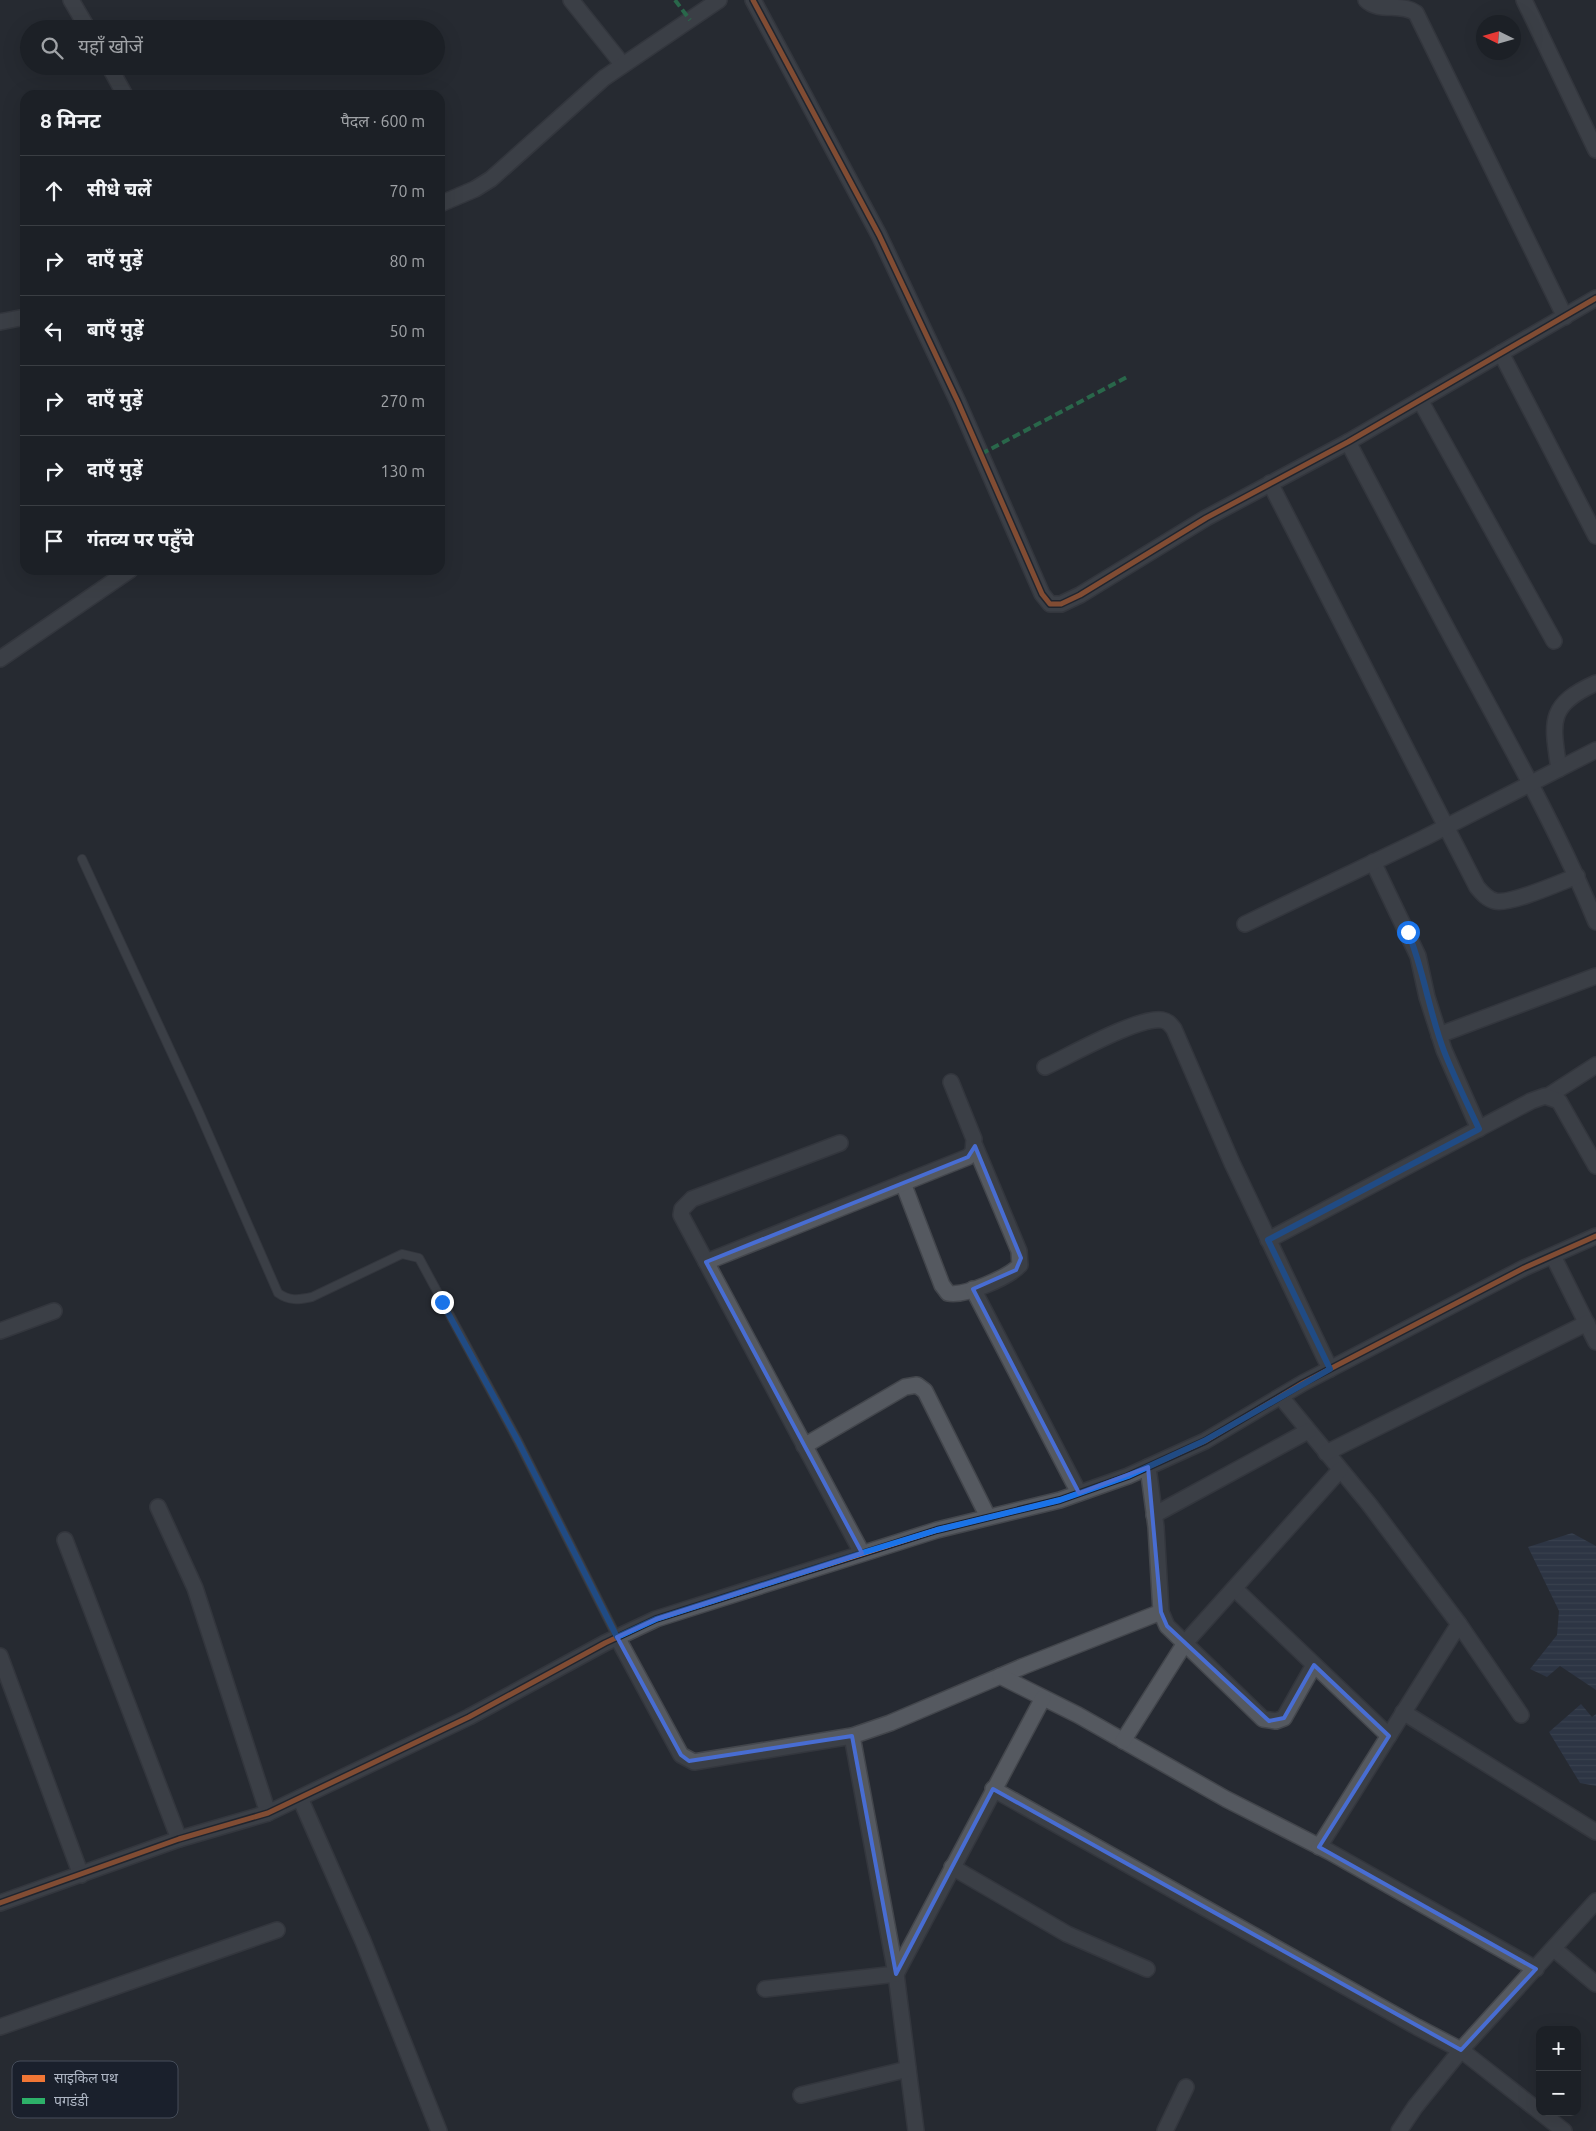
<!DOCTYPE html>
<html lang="hi">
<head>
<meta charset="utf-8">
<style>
	body { margin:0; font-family:Ubuntu,"Noto Sans Devanagari",sans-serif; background:#292d32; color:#f1f3f6 }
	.controls { position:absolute; right:15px; bottom:15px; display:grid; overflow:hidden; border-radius:10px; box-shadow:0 5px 20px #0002 }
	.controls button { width:45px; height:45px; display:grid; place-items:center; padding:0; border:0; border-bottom:1px solid #3a3e43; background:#1c2026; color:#f1f3f6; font:25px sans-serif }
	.compass { position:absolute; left:1476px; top:15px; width:45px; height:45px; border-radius:50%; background:#1c2026; box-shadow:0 5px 20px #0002; rotate:275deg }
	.stop { position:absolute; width:15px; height:15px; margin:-11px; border:4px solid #1a73e8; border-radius:50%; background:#fff }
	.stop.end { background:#1a73e8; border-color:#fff; box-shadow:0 1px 5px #0008 }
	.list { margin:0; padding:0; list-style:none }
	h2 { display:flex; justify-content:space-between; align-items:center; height:65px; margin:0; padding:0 20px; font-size:21px }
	h2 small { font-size:16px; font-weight:400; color:#a0a3a7 }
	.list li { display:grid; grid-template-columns:32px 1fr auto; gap:15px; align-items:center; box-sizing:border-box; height:70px; padding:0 20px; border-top:1px solid #3a3e43 }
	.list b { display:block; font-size:19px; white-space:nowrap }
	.list em { font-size:16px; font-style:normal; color:#a0a3a7 }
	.icon { flex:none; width:28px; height:28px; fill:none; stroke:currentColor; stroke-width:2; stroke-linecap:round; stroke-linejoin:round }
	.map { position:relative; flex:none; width:1596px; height:2131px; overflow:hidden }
	.search { position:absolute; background:#1c2026; box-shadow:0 5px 20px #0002; left:20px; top:20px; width:425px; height:55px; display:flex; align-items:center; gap:12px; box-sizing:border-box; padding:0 18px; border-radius:28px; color:#a0a3a7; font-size:19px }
	.panel { position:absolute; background:#1c2026; box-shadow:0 5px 20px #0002; left:20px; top:90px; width:425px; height:485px; border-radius:15px }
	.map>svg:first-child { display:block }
	.water { fill:url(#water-rules) }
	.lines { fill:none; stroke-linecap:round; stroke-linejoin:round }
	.service-casing { stroke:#43464c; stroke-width:10 }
	.minor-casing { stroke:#43464c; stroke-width:18 }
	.service { stroke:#555960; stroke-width:8 }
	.minor { stroke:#555960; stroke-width:15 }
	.quiet { stroke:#2db169; stroke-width:4; stroke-dasharray:8 4; stroke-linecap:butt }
	.cycleway-casing { stroke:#1a202c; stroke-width:8 }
	.cycleway { stroke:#f07635; stroke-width:5 }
	.route { stroke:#1a73e8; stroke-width:6 }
	.marked { fill:none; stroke:#486dd2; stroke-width:4; stroke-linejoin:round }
	.key { fill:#1a202c; stroke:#464d5a; stroke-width:1 }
	.key-label { font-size:14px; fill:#aeb6c4 }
</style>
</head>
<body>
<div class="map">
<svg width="1596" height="2131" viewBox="0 0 1596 2131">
	<defs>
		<pattern id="water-rules" width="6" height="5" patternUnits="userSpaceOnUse" patternTransform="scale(1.25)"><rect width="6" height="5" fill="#35435b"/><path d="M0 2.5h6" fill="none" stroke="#505c71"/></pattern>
	</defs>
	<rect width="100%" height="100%" fill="#262a32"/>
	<!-- water -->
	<g class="water">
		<path d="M1572,1533L1596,1546V1690L1560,1666L1547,1677L1530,1669L1557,1635L1559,1611L1528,1547Z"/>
		<path d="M1581,1704L1592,1717L1596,1714V1786L1580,1783L1549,1732Z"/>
	</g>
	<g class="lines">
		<defs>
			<path id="service" d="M82,859L198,1110L278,1293C289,1301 298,1300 312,1297L402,1254L419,1258L518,1441L617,1637"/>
			<g id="minor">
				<path d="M71,0L88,29"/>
				<path d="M571,0L623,65"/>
				<path d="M753,0L879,235L958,402L1042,594L1050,604H1061L1080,595L1206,518L1348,442L1596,298"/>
				<path d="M1366,0C1379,13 1401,2 1416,13L1565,317"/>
				<path d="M1524,0L1596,150"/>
				<path d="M109,66L125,95"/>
				<path d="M440,204L475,189L491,179L604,78L719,0"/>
				<path d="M0,322L25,317"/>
				<path d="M1501,353L1596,536"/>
				<path d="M1420,400L1554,641"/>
				<path d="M1348,442C1389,520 1430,598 1472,675C1516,756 1561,837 1596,922"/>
				<path d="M1270,483L1477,887C1482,893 1487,899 1495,901C1510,905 1561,882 1577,876"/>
				<path d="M0,659L130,570"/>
				<path d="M1559,769C1552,722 1547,705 1596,683"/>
				<path d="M1373,862L1418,956L1427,997L1444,1050L1479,1129"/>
				<path d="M1245,924L1424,838L1596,750"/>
				<path d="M1439,1035L1596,976"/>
				<path d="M1045,1067C1069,1056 1139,1016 1162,1020C1168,1021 1170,1024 1174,1029L1232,1163L1330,1369"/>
				<path d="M1548,1096L1596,1065"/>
				<path d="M840,1143L692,1199L682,1209L681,1215L862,1553"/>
				<path d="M903,1183L942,1285L948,1293C964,1297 1009,1277 1020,1265L1019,1251L975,1146"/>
				<path d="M1268,1240L1531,1101L1545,1096L1559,1101L1596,1166"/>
				<path d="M1553,1256L1596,1342"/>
				<path d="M706,1262L968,1157L973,1152L974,1139L951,1082"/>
				<path d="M973,1289L1079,1493"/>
				<path d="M0,1331L54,1311"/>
				<path d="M1281,1397L1369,1504L1459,1624L1521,1715"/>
				<path d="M804,1446L905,1387L917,1385L925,1391L988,1517"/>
				<path d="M1326,1453L1587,1323"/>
				<path d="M1148,1467L1156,1527L1161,1612L1167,1626L1263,1719L1276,1721L1284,1718L1314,1665"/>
				<path d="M158,1507L195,1588L268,1813"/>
				<path d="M1154,1515L1308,1431"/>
				<path d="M65,1540L179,1839"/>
				<path d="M1235,1589L1389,1736"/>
				<path d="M617,1637L681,1755L694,1762L852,1736L890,1723L1024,1666L1161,1612"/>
				<path d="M0,1656L81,1875"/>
				<path d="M1000,1676L1078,1715L1226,1799L1330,1852L1536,1969"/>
				<path d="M1403,1712L1596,1832"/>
				<path d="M852,1736L896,1974L916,2131"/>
				<path d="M1123,1741L1185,1643L1340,1470"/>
				<path d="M993,1789L1417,2027L1461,2050L1540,2112"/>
				<path d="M300,1798L363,1941L439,2131"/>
				<path d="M1319,1847L1459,1624"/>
				<path d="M952,1867L1067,1934L1147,1969"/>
				<path d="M0,1903L179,1839L268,1813L469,1717L605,1643L656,1619L937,1530L1060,1500L1128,1476L1205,1441L1303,1383L1524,1268L1596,1236"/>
				<path d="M1554,1949L1596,1984"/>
				<path d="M765,1989L896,1974L1043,1698"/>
				<path d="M0,2027L277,1930"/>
				<path d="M801,2095L908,2069"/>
				<path d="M1540,2112L1564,2131"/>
				<path d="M1165,2131L1186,2087"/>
				<path d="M1399,2131L1415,2107L1461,2050L1596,1901"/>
			</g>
		</defs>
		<!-- service casing -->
		<use href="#service" class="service-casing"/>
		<!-- minor casing -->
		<use href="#minor" class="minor-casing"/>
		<!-- service -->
		<use href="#service" class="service"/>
		<!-- minor -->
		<use href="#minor" class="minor"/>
		<!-- quiet -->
		<g class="quiet">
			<path d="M675,0L690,20"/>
			<path d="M981,454L1129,376"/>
		</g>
		<defs>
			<g id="cycleway">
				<path d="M753,0L879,235L958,402L1042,594L1050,604H1061L1080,595L1206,518L1348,442L1596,298"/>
				<path d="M0,1903L179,1839L268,1813L469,1717L605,1643L656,1619L937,1530L1060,1500L1128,1476L1205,1441L1303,1383L1524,1268L1596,1236"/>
			</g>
		</defs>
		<!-- cycleway casing -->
		<use href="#cycleway" class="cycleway-casing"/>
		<!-- cycleway -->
		<use href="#cycleway" class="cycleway"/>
	</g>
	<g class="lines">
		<!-- route -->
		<path class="route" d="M442,1302L518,1441L617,1637L656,1619L862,1553L937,1530L1060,1500L1128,1476L1204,1441L1330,1369L1268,1240L1479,1129C1467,1103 1454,1077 1444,1051C1429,1012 1424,971 1408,932"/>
	</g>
	<!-- marked area -->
	<path d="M0 0H1596V2131H0ZM975,1146L1021,1258L1016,1270L973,1289L1079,1493L1148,1467L1161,1612L1167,1626L1269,1721L1284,1718L1314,1665L1389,1736L1319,1847L1536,1969L1461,2050L993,1789L896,1974L852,1736L689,1761L681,1755L617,1637L656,1619L862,1553L706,1262L968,1157Z" fill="#262a32" fill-opacity=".55" fill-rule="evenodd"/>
	<path class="marked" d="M975,1146L1021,1258L1016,1270L973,1289L1079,1493L1148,1467L1161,1612L1167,1626L1269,1721L1284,1718L1314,1665L1389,1736L1319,1847L1536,1969L1461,2050L993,1789L896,1974L852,1736L689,1761L681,1755L617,1637L656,1619L862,1553L706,1262L968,1157Z"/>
	<!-- legend -->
	<rect x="12" y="2061" width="166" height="57" rx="8" class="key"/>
	<rect x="22" y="2075" width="23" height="7" fill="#f07635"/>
	<rect x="22" y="2098" width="23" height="6" fill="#2db169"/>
	<g class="key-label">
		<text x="54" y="2083">साइकिल पथ</text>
		<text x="54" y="2106">पगडंडी</text>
	</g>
</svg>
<div class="controls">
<button>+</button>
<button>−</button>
</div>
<svg class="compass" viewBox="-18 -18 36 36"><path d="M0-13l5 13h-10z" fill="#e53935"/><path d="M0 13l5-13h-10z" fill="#a0a3a7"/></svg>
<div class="stop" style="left:1408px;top:932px"></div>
<div class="stop end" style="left:442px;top:1302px"></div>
<div class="search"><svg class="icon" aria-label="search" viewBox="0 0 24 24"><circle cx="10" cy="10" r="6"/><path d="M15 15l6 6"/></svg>यहाँ खोजें</div>
<section class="panel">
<h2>8 मिनट<small>पैदल · 600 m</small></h2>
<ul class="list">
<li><svg class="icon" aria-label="ahead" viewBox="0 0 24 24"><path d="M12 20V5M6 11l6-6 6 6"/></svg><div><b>सीधे चलें</b></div><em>70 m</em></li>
<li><svg class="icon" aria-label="right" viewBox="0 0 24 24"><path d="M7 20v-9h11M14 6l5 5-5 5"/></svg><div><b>दाएँ मुड़ें</b></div><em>80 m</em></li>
<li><svg class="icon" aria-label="left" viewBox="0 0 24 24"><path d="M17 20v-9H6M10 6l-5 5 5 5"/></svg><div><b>बाएँ मुड़ें</b></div><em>50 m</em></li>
<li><svg class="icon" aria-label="right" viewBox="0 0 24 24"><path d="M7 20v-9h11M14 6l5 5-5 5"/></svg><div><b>दाएँ मुड़ें</b></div><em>270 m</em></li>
<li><svg class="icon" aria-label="right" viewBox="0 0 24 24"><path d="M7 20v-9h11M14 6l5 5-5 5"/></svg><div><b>दाएँ मुड़ें</b></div><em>130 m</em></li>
<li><svg class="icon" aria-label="arrive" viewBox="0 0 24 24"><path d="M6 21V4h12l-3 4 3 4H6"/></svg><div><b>गंतव्य पर पहुँचे</b></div></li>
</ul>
</section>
</div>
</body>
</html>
